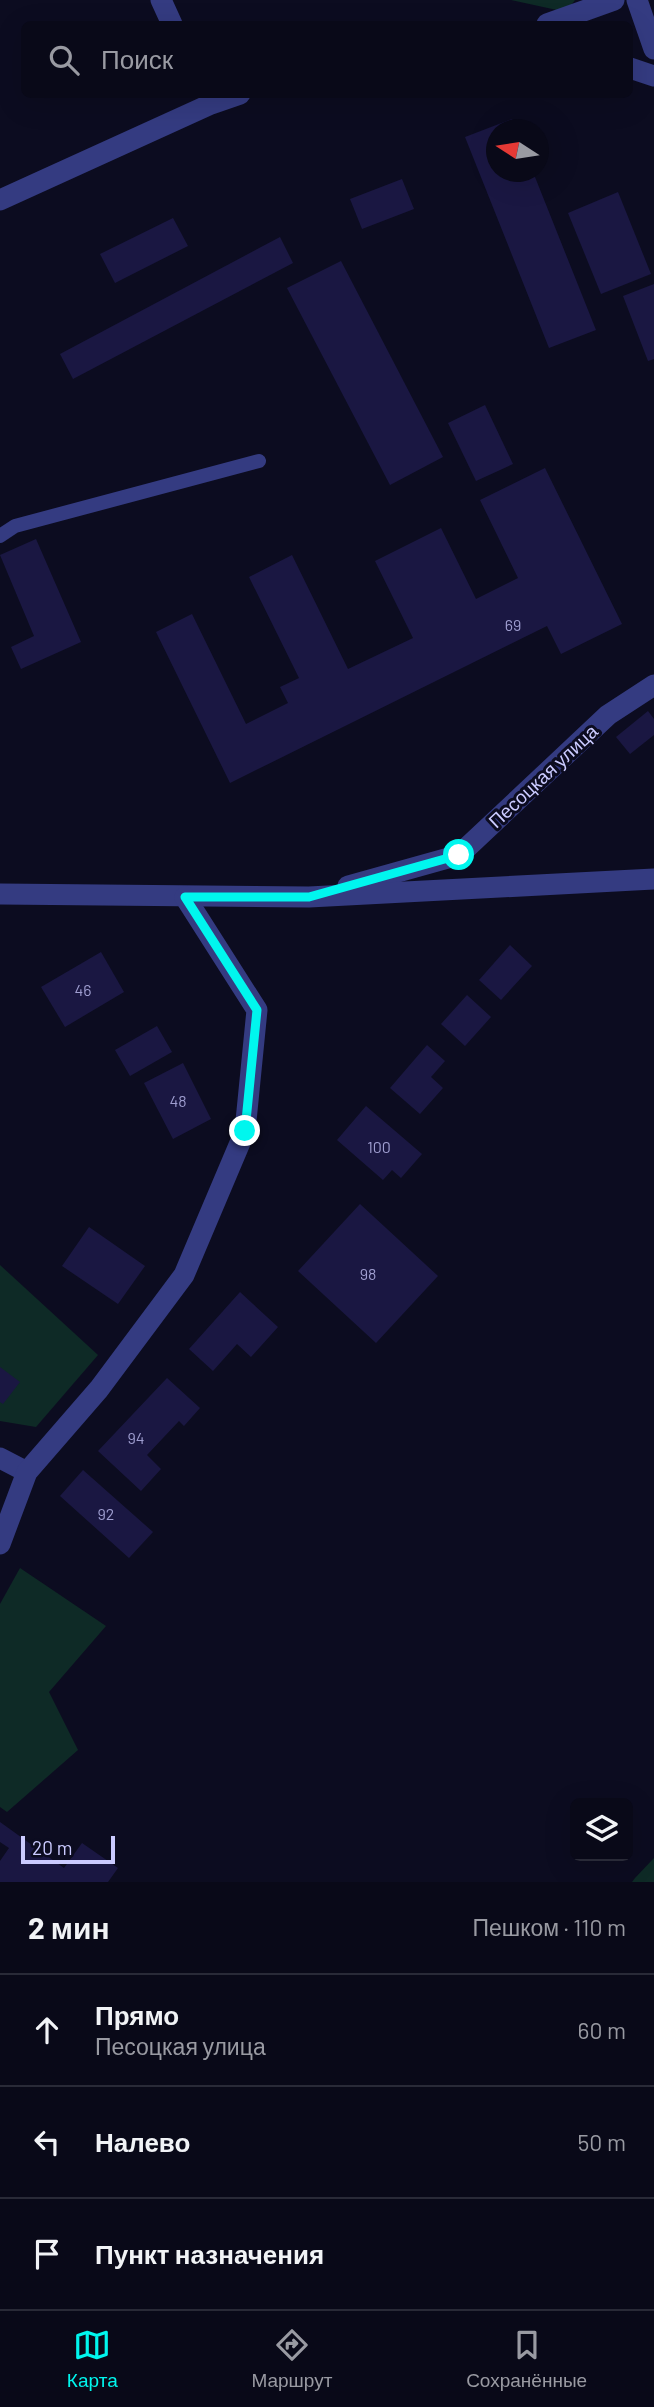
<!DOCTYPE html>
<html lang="ru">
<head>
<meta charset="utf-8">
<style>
	body { margin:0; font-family:Barlow,sans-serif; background:#171725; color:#f1f3f6 }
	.controls { position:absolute; right:21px; bottom:21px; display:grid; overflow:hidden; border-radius:10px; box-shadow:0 7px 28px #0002 }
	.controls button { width:63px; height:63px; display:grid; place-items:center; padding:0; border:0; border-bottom:2px solid #292a37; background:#090918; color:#f1f3f6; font:35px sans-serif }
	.compass { position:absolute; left:486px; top:119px; width:63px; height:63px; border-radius:50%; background:#090918; box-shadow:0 7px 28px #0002; rotate:282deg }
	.scale { position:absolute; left:21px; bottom:18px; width:94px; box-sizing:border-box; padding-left:7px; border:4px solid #cbcbff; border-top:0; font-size:19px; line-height:24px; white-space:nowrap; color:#cbcbff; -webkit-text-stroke:5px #0c0c20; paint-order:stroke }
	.stop { position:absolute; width:21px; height:21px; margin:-16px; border:5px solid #00f6ee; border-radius:50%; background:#fff }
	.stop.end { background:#00f6ee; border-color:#fff; box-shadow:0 2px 7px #0008 }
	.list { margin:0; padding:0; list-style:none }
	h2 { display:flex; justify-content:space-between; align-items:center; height:91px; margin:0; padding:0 28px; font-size:30px }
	h2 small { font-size:23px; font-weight:400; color:#999aa2 }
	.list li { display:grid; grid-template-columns:46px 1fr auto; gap:21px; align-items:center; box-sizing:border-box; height:112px; padding:0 28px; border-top:2px solid #292a37 }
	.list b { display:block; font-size:26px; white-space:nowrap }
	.list p { margin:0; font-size:23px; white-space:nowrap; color:#999aa2 }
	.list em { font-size:23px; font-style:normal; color:#999aa2 }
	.icon { flex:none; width:38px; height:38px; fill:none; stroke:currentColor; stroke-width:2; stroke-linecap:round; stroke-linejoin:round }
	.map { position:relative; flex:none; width:654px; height:1882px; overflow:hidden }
	.search { position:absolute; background:#090918; box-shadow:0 7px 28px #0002; left:21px; right:21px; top:21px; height:77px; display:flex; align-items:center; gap:18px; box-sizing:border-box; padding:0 24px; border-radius:10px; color:#999aa2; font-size:26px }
	.sheet { height:427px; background:#090918 }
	nav { display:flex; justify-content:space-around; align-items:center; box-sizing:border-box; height:98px; border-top:2px solid #292a37; background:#090918; font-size:19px; color:#999aa2 }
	nav a { display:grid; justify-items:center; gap:4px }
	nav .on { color:#00f6ee }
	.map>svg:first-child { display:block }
	.green { fill:#0e2a26 }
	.building { fill:#1a1742 }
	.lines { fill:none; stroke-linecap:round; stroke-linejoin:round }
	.lane { stroke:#343b81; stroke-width:14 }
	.street { stroke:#343b81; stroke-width:21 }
	.route { stroke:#00f6ee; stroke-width:9 }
	.labels { text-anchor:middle; stroke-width:6; stroke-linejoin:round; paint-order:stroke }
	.number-label { font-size:16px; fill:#9f9ed0 }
	.street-label { font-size:19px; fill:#cbcbff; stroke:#0c0c20 }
</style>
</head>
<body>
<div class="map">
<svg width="654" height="1882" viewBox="0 0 654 1882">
	<rect width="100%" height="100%" fill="#0c0c20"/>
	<!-- green -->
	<g class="green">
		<path d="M511,0H575L566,12Z"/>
		<path d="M0,1265L98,1355L36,1427L0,1421Z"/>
		<path d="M20,1568L106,1626L49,1692L78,1750L7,1812L0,1807V1604Z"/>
		<path d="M654,1858V1882H632L635,1878Z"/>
	</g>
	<!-- building -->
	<g class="building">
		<path d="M512,119L516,130H496V172H533L596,330L549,348L465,137Z"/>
		<path d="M402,179L414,209L362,229L350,199Z"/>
		<path d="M618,192L651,274L601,294L568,213Z"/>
		<path d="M173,218L188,246L115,283L100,254Z"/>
		<path d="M280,237L293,263L73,379L60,354Z"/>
		<path d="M341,261L443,457L390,485L287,288Z"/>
		<path d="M654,284V359L648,361L623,296Z"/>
		<path d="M485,405L513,464L476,481L448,423Z"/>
		<path d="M545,468L622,624L561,654L547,626L230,783L156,632L192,614L246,724L288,703L280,687L299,678L249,577L292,555L348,669L413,638L375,561L441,528L476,599L518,578L480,500Z"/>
		<path d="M36,539L81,642L21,669L11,647L34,636L0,555Z"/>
		<path d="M648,711L654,719V735L630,754L616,737Z"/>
		<path d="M510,945L532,966L501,1000L479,980Z"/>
		<path d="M101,952L124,992L65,1027L41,987Z"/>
		<path d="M467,995L491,1017L465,1046L441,1024Z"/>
		<path d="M157,1026L172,1052L130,1076L115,1050Z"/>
		<path d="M427,1045L445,1061L431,1077L443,1088L420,1114L390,1088Z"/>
		<path d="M183,1063L211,1119L173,1139L144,1083Z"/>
		<path d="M366,1106L422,1154L401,1178L392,1170L383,1180L337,1140Z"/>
		<path d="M360,1204L438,1276L376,1343L298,1271Z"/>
		<path d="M89,1227L145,1266L118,1304L62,1266Z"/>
		<path d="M240,1292L278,1327L251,1357L237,1344L213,1371L189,1349Z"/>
		<path d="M0,1367L20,1382L3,1404L0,1402Z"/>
		<path d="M167,1378L200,1408L184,1426L179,1421L147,1455L161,1469L141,1491L98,1451Z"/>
		<path d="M83,1470L153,1532L129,1558L60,1496Z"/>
		<path d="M0,1822L64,1868L82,1843L118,1868L108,1882H0V1861L9,1848L0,1842Z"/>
	</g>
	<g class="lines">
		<!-- lane -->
		<path class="lane" d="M0,536L15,526L259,461"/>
		<!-- street -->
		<g class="street">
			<path d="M161,0L172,24"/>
			<path d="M637,0L654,49"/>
			<path d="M547,24L614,0"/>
			<path d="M630,68L654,76"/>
			<path d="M0,200L211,104L240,94"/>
			<path d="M348,886L459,855L608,715L654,685"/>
			<path d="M0,894L309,897L654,879"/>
			<path d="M0,1458L27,1472"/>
			<path d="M0,1544L27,1472L99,1389L184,1275L245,1131L257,1010L185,897"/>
		</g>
	</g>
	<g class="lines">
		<!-- route -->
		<path class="route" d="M245,1131L257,1010L185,897H309L459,855"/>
	</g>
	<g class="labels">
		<!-- number labels -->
		<g class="number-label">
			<text x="513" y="631">69</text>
			<text x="83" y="996">46</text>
			<text x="178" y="1107">48</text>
			<text x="379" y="1153">100</text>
			<text x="368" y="1280">98</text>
			<text x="136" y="1444">94</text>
			<text x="106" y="1520">92</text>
		</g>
		<!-- street labels -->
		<g class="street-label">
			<text transform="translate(543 776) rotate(-43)" y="7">Песоцкая улица</text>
		</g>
	</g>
</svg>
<div class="controls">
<button><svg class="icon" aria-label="layers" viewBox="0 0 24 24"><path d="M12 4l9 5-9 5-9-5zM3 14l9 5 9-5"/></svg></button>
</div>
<svg class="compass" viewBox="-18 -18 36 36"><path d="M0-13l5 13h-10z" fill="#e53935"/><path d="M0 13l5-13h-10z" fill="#999aa2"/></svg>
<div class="scale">20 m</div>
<div class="stop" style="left:459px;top:855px"></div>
<div class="stop end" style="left:245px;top:1131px"></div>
<div class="search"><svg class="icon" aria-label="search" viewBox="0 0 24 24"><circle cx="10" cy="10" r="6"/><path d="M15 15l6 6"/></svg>Поиск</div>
</div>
<section class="sheet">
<h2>2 мин<small>Пешком · 110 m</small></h2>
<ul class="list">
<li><svg class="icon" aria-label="ahead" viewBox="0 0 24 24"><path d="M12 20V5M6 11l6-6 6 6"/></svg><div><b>Прямо</b><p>Песоцкая улица</p></div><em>60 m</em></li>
<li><svg class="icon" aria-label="left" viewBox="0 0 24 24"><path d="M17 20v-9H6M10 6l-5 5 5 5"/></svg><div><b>Налево</b></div><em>50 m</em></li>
<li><svg class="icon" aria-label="arrive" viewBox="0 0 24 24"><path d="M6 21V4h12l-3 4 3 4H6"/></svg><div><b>Пункт назначения</b></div></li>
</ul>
</section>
<nav>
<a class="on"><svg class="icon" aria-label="map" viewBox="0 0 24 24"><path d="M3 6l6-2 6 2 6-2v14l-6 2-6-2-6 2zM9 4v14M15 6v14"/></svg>Карта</a>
<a><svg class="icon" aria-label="directions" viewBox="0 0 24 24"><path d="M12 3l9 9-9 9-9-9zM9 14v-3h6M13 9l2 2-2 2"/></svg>Маршрут</a>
<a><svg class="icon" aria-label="saved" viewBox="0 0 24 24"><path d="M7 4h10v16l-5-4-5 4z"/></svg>Сохранённые</a>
</nav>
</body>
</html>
